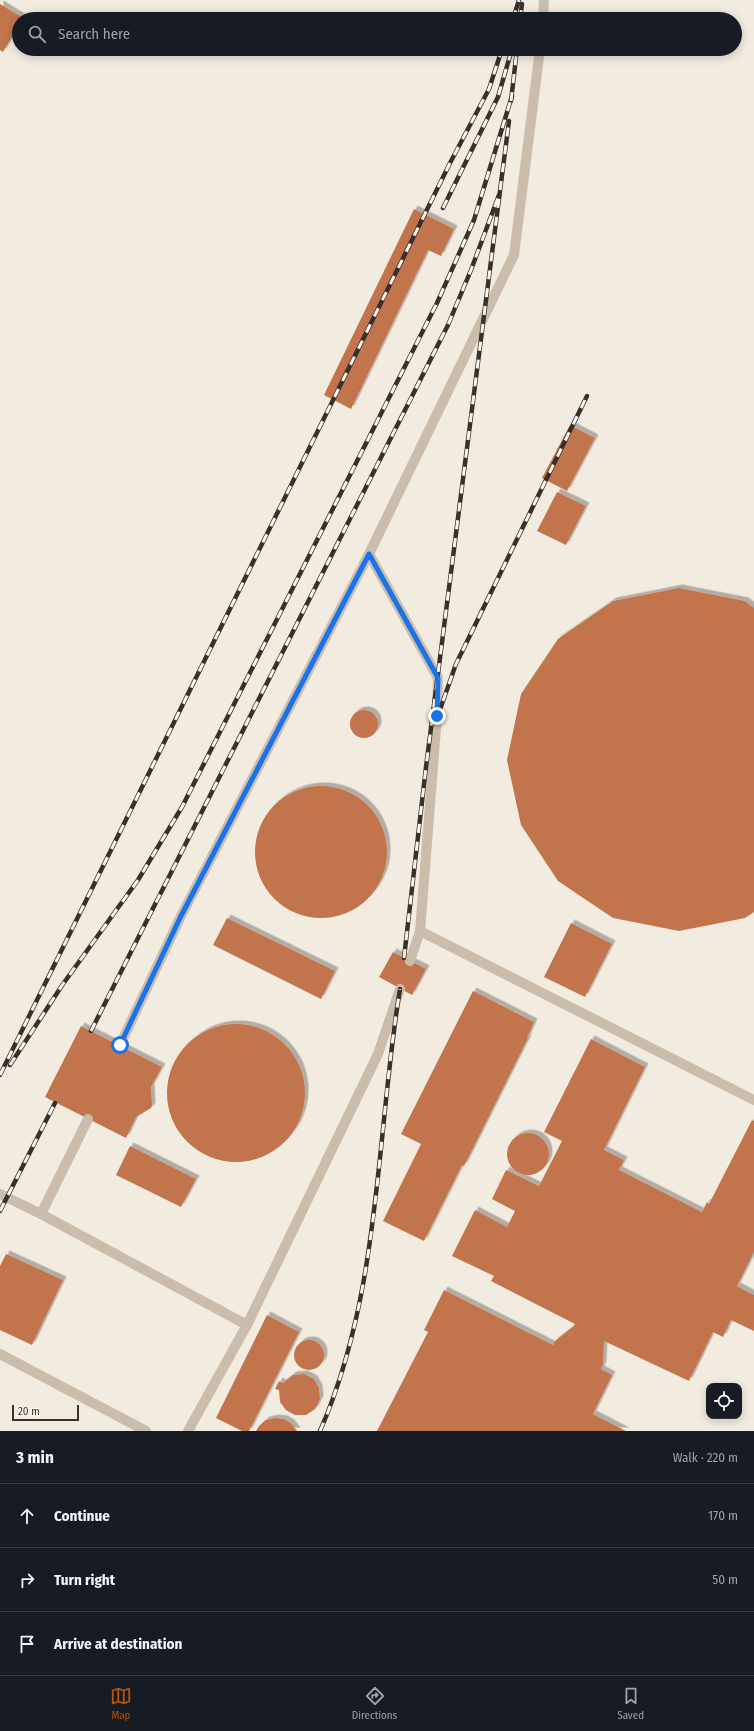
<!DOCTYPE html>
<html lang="en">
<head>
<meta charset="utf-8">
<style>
	body { margin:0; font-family:"Fira Sans Condensed",sans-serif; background:#242831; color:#f1f3f6 }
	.controls { position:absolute; right:12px; bottom:12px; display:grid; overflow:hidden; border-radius:8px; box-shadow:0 2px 10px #0003 }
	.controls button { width:36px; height:36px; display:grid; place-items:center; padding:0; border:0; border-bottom:1px solid #363941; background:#171b24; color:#f1f3f6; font:20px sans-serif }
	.scale { position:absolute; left:12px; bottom:10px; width:67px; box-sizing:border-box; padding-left:4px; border:2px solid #39302a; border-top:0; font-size:11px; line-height:14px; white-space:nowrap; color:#39302a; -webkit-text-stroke:3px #faf5ec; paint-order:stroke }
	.stop { position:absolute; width:12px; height:12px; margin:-9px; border:3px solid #1a73e8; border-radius:50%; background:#fff }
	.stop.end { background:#1a73e8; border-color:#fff; box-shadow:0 1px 4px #0008 }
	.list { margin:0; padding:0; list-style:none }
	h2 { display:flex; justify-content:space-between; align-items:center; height:52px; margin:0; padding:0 16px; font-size:17px }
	h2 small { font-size:13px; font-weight:400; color:#9ea1a6 }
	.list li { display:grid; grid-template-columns:26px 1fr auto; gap:12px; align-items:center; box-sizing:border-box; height:64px; padding:0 16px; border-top:1px solid #363941 }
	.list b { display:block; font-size:15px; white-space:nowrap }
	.list em { font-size:13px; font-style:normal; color:#9ea1a6 }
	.icon { flex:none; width:22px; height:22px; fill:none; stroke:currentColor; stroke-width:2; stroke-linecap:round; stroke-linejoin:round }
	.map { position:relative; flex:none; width:754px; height:1431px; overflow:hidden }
	.search { position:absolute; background:#171b24; box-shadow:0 2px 10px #0003; left:12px; right:12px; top:12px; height:44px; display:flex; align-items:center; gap:10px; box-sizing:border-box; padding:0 14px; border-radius:22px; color:#9ea1a6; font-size:15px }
	.sheet { height:244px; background:#171b24 }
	nav { display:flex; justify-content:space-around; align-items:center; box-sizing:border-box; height:56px; border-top:1px solid #363941; background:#171b24; font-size:11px; color:#9ea1a6 }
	nav a { display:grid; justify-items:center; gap:2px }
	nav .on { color:#b45309 }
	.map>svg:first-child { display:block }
	.building { fill:#c2754e; filter:url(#shadow) }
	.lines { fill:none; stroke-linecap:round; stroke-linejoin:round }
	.service { stroke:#cbbdac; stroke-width:10 }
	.rail-casing { stroke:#39302a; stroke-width:4.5 }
	.rail { stroke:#faf5ec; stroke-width:3; stroke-dasharray:9; stroke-linecap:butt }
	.route { stroke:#1a73e8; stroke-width:5 }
</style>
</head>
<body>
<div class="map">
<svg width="754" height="1431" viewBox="0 0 754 1431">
	<defs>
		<filter id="shadow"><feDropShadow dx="3.5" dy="-3.5" stdDeviation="0" flood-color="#0004"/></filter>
	</defs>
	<rect width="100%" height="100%" fill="#f2ebe0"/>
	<!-- building -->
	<g class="building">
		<path d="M0,4L23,18L19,19V25L3,52L0,50Z"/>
		<path d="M414,209L454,229L441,256L428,250L351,409L324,395Z"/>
		<path d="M570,425L595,438L567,491L542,478Z"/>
		<path d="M557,492L586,506L566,545L537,531Z"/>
		<path d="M679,588L745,601L754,608V912L745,918L679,931L613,918L558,881L521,825L507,760L521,694L558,639L613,601Z"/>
		<circle cx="364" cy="724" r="14"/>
		<circle cx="321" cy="852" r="66"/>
		<path d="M227,918L335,971L321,999L213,945Z"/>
		<path d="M571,923L612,944L585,997L544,977Z"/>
		<path d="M393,952L426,969L412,995L379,977Z"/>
		<path d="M473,991L534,1022L527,1038H528L464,1166L462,1165L424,1241L383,1221L421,1144L401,1134Z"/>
		<circle cx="236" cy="1093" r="69"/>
		<path d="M81,1026L162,1067L151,1087L152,1105L151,1108L136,1117L126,1138L45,1097Z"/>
		<path d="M591,1039L645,1067L604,1150L624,1160L619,1170L702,1212L707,1202L709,1204L752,1120L754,1121V1252L737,1286L754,1295V1331L731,1320L723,1337L713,1332L689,1381L604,1341L603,1365L601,1369L612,1375L593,1414L626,1431H377L428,1332L424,1330L444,1290L553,1345L555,1341L574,1326L575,1324L491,1281L494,1276L452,1256L475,1210L507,1227L515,1211L492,1199L506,1170L539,1186L562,1141L544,1132Z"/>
		<circle cx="528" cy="1154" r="21"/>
		<path d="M130,1146L196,1179L181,1207L116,1175Z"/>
		<path d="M6,1254L63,1280L32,1345L0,1330V1266Z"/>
		<path d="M267,1315L299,1332L249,1431H242L216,1418Z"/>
		<circle cx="309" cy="1355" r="15"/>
		<path d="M304,1374L314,1379L319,1388L320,1399L315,1409L306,1415H295L286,1410L280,1402L279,1390L275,1389L279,1381L283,1383L293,1375Z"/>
		<path d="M275,1418L284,1419L291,1423L297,1431H256L259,1426L266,1420Z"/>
	</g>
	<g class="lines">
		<!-- service -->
		<g class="service">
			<path d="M543,19L544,0"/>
			<path d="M369,554L514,255L540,49"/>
			<path d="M410,961L420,931L754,1100"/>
			<path d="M120,1045L180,918L369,554L438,678L437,716L420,931"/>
			<path d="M88,1119L41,1214L247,1325L188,1431"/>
			<path d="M0,1194L41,1214"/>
			<path d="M247,1325L378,1054L400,989"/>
			<path d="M0,1354L146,1431"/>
		</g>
		<defs>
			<g id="rail">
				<path d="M513,19L519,0"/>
				<path d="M520,19L522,4"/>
				<path d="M511,101L517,49"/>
				<path d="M443,208L498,97L512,49"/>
				<path d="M437,718L456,664L587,396"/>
				<path d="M404,958L426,767L509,121"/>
				<path d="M91,1031L448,325L471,270L499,195"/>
				<path d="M10,1065L63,984L138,880L182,807L437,303L474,220L512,96"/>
				<path d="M0,1075L450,163L489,89L502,49"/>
				<path d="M0,1211L55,1103"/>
				<path d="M320,1431C381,1292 376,1135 400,989"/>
			</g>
		</defs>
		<!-- rail casing -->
		<use href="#rail" class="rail-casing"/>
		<!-- rail -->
		<use href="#rail" class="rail"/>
	</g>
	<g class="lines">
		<!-- route -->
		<path class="route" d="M120,1045L180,918L369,554L438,678L437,716"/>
	</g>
</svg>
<div class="controls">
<button><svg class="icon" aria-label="locate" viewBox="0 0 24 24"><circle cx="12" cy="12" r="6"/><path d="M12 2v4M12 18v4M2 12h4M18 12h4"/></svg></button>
</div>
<div class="scale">20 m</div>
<div class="stop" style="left:120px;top:1045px"></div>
<div class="stop end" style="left:437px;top:716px"></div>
<div class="search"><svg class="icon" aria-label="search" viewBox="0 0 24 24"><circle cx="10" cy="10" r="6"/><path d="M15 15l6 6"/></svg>Search here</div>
</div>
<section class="sheet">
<h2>3 min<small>Walk · 220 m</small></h2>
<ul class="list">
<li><svg class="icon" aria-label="ahead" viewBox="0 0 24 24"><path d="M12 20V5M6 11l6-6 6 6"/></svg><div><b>Continue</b></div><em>170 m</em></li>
<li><svg class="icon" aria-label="right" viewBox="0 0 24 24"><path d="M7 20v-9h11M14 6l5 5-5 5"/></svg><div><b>Turn right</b></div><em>50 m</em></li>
<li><svg class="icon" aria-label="arrive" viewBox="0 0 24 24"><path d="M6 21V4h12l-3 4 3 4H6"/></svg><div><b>Arrive at destination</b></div></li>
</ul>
</section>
<nav>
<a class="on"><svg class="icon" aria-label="map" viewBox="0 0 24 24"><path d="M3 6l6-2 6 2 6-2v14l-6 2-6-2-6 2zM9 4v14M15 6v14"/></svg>Map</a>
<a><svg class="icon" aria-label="directions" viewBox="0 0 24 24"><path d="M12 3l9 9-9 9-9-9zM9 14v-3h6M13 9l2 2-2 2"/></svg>Directions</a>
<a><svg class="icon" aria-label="saved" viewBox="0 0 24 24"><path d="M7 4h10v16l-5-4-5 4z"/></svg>Saved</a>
</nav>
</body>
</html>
